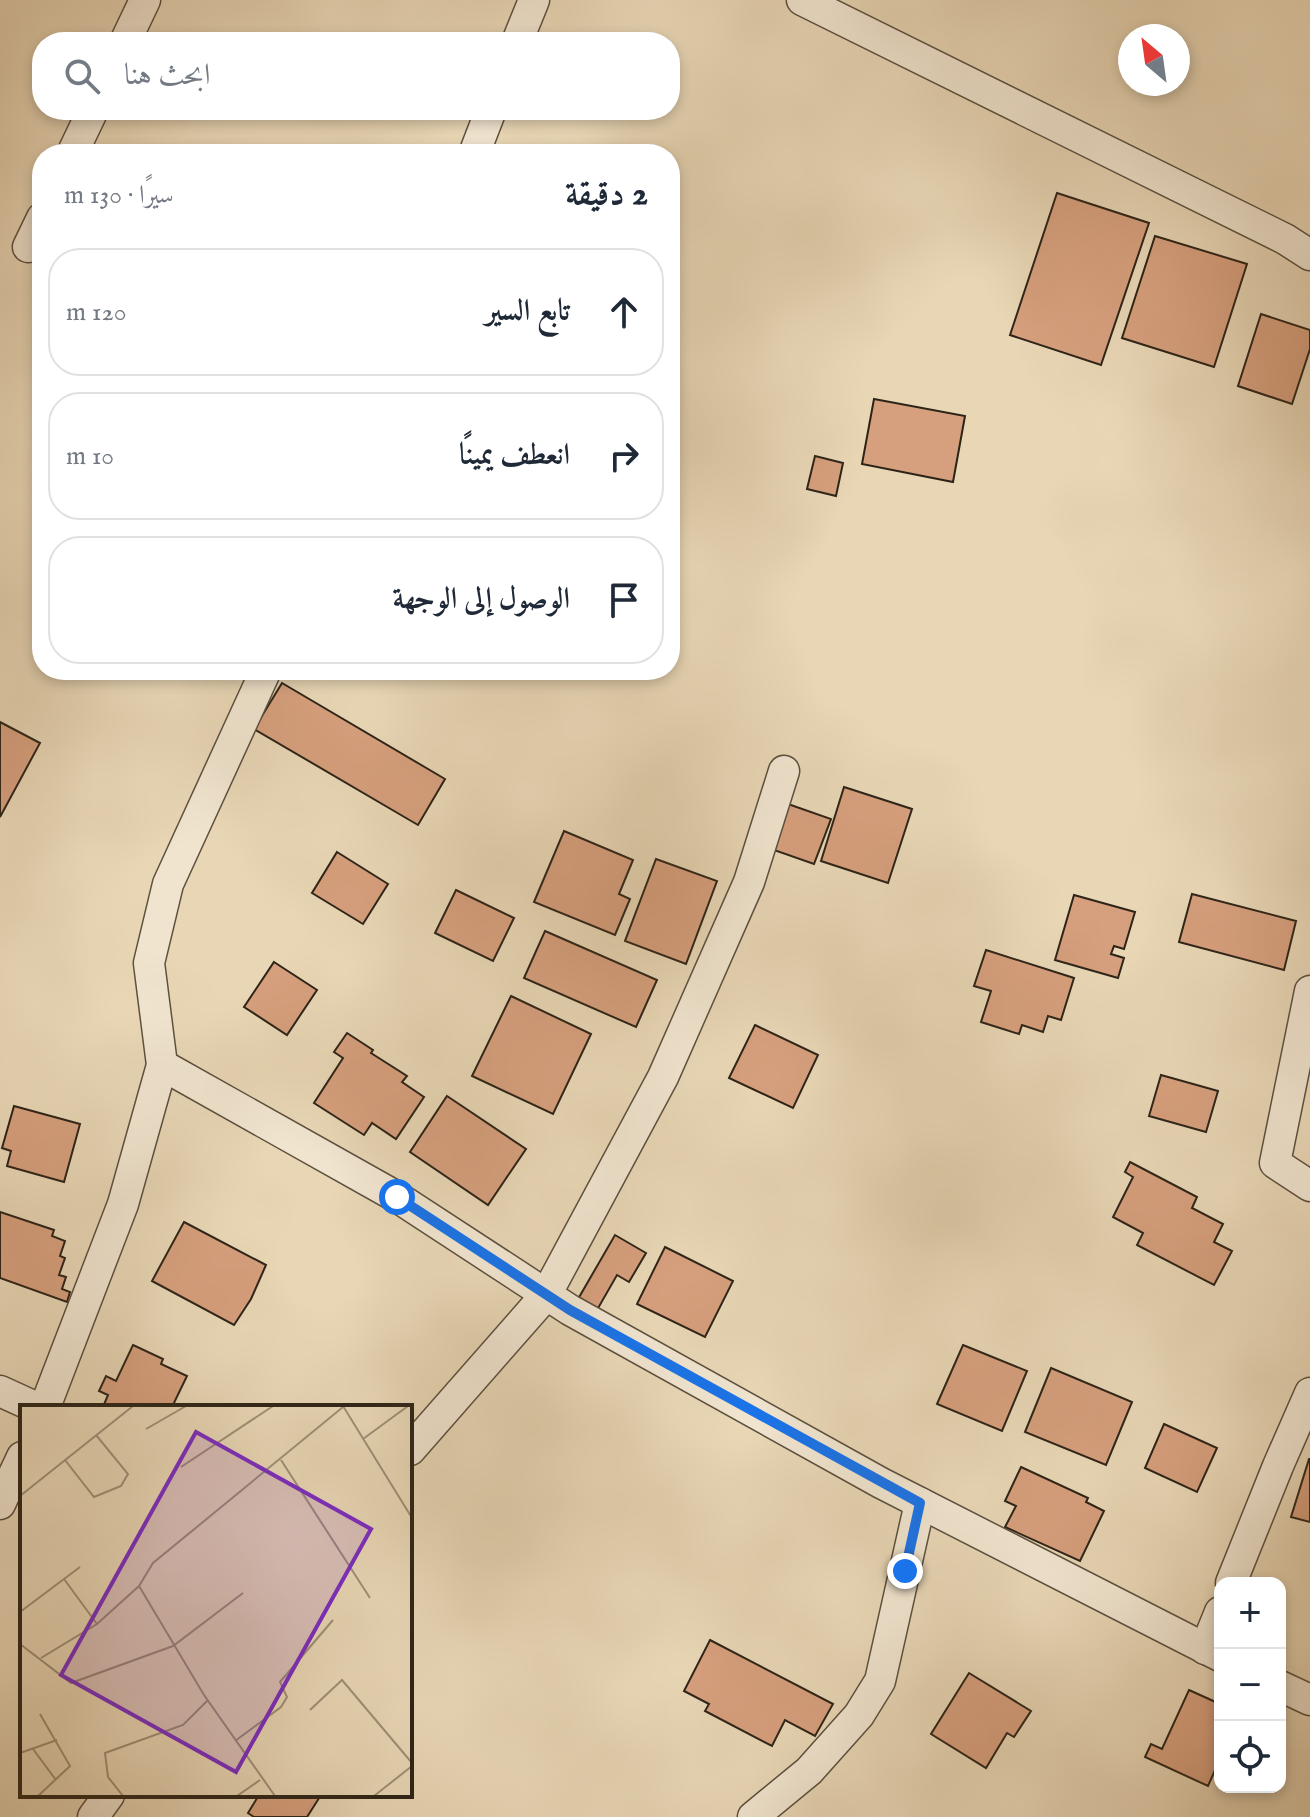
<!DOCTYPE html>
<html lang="ar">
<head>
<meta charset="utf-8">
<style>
	body { margin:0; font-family:"IM FELL English",Amiri,serif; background:#f6f6f7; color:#1f2937; direction:rtl }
	.controls { position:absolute; right:24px; bottom:24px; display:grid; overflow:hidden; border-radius:16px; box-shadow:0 4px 12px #0003 }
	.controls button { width:72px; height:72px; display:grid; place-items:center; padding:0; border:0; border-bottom:2px solid #e0e1e3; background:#fff; color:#1f2937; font:40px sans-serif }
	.compass { position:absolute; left:1118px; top:24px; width:72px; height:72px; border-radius:50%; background:#fff; box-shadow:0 4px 12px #0003; rotate:331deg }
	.stop { position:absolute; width:24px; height:24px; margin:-18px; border:6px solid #1a73e8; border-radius:50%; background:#fff }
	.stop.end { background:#1a73e8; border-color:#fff; box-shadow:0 2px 8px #0008 }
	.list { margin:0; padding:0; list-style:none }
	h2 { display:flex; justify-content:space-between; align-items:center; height:104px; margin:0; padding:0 32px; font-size:34px }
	h2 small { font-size:26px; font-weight:400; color:#747a83 }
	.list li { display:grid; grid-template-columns:52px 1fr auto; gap:24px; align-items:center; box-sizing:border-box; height:128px; margin:0 16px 16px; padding:0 16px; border:2px solid #e0e1e3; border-radius:32px }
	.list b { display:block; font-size:30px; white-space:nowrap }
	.list em { font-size:26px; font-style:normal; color:#747a83 }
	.icon { flex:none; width:44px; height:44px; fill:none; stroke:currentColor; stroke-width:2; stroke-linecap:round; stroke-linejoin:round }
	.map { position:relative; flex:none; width:1310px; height:1817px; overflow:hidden; direction:ltr }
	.search { position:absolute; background:#fff; box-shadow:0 4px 12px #0003; left:32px; top:32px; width:648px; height:88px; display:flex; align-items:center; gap:20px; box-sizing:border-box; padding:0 28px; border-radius:32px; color:#747a83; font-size:30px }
	.panel { position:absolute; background:#fff; box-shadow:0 4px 12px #0003; left:32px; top:144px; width:648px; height:536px; border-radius:32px; direction:rtl }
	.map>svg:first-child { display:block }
	.building { fill:#d69f7d; stroke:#2d2418; stroke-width:2 }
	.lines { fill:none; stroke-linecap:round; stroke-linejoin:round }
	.minor-casing { stroke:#5c503f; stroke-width:33 }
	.minor { stroke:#f0e4cf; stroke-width:30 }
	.route { stroke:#1a73e8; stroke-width:10 }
	.inset-road { fill:none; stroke:#9d8f76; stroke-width:2 }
	.view { fill:#7b2cbf; fill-opacity:0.15; stroke:#7b2cbf; stroke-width:4 }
	.inset-edge { fill:none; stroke:#2d2418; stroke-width:4 }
</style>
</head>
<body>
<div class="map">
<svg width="1310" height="1817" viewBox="0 0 1310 1817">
	<rect width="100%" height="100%" fill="#e8d6b5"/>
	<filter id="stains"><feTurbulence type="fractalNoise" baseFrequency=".0025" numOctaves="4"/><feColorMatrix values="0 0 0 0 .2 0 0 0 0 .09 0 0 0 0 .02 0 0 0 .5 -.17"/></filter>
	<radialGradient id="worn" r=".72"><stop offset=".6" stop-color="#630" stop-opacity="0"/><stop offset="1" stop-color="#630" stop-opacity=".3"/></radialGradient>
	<!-- building -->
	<g class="building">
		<path d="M1057,193L1149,223L1101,365L1010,335Z"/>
		<path d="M1155,236L1247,264L1214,367L1122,338Z"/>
		<path d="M1261,314L1310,330V349L1292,404L1238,386Z"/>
		<path d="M874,399L965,416L953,482L862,464Z"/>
		<path d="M815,456L843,463L836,496L807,489Z"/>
		<path d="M282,683L445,779L418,825L254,729Z"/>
		<path d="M0,722L40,743L0,817Z"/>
		<path d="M844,787L912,809L888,883L821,861Z"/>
		<path d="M788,804L831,819L814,864L771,849Z"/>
		<path d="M564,831L633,860L619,894L630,899L615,935L534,902Z"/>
		<path d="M337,852L388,884L363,924L312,893Z"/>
		<path d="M656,859L717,881L686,964L625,941Z"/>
		<path d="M456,890L514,918L493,961L435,933Z"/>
		<path d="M1192,894L1296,921L1284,970L1179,942Z"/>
		<path d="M1074,895L1135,912L1124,949L1114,946L1111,954L1124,958L1118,978L1055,960Z"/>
		<path d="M545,931L657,980L636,1027L524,978Z"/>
		<path d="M986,950L1074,978L1061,1020L1048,1016L1043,1032L1022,1025L1019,1034L981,1022L991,991L974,986Z"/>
		<path d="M274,962L317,990L287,1035L244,1007Z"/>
		<path d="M511,996L591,1034L553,1114L472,1076Z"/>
		<path d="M755,1025L818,1055L793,1108L729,1078Z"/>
		<path d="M347,1033L373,1050L371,1053L407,1076L402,1082L424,1097L396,1139L372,1123L364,1135L314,1103L343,1058L334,1052Z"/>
		<path d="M1161,1075L1218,1091L1206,1132L1149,1116Z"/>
		<path d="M447,1096L526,1149L488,1205L410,1152Z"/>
		<path d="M14,1106L80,1124L64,1182L7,1166L11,1151L2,1148Z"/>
		<path d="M1130,1162L1197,1197L1192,1208L1223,1224L1214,1242L1232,1251L1214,1285L1137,1245L1143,1233L1113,1217L1133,1177L1125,1172Z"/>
		<path d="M0,1212L54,1230L52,1236L65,1241L60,1256L65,1258L59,1275L66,1277L62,1289L70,1292L67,1302L0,1278Z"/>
		<path d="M184,1222L266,1265L251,1299L234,1325L152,1281Z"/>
		<path d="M615,1235L646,1253L629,1282L617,1275L593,1317L574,1306Z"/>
		<path d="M665,1247L733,1281L705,1337L637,1304Z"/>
		<path d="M133,1345L163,1359L161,1364L187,1376L172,1407H103L108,1395L99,1391L106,1376L116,1381Z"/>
		<path d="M963,1345L1027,1371L1002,1431L937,1404Z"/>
		<path d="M1051,1368L1132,1402L1106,1465L1025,1432Z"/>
		<path d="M1164,1424L1217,1448L1197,1492L1145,1468Z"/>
		<path d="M1309,1459H1310V1522L1291,1517Z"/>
		<path d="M1021,1467L1088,1498L1086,1502L1104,1511L1080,1561L1005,1527L1016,1506L1005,1501Z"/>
		<path d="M710,1640L833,1704L815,1736L785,1720L772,1746L705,1711L709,1704L684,1691Z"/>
		<path d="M969,1673L1031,1711L1014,1737L1007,1733L986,1768L931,1734Z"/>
		<path d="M1189,1690L1220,1704V1759L1208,1786L1145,1757L1151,1744L1162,1749Z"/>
		<path d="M259,1795H321L307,1817H254L248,1813Z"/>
	</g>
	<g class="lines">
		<defs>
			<g id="minor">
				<path d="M802,0L1285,239L1310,255"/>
				<path d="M125,42L145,0"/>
				<path d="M517,42L534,0"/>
				<path d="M72,154L93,110"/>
				<path d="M474,154L491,110"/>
				<path d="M28,247L42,218"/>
				<path d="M1310,991L1275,1163L1310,1186"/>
				<path d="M162,1065L397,1197L570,1310L881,1483L1220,1656"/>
				<path d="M0,1391L35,1407"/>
				<path d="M45,1407L123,1204L162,1065L149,963L168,884L266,670"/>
				<path d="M410,1450L546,1295L663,1077L749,882L784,771"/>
				<path d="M0,1504L22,1457"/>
				<path d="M1231,1583L1278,1466L1310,1393"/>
				<path d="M1205,1649L1220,1612"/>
				<path d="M1280,1686L1310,1700"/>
				<path d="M93,1817L109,1795"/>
				<path d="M753,1817L809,1771L859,1715L880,1681L920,1503"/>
			</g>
		</defs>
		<!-- minor casing -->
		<use href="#minor" class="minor-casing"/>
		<!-- minor -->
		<use href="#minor" class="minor"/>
	</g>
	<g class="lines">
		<!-- route -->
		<path class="route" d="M397,1197L570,1310L920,1503L905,1571"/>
	</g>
	<!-- overview -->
	<g transform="translate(20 1405)">
		<rect width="392" height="392" fill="#e8d6b5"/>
		<path class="inset-road" d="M323,1L392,113M126,24L166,1M343,34L388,1M45,55L74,92L101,81L108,69L76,30M261,55L350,193M161,62L253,1M0,91L113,1M44,174L77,219M119,181L184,290L255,391M0,207L60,162M0,239L51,278L153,241L223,188M21,253L77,219L119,181L133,158L323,2M290,305L322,275L392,358M215,336L261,302L267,292L260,277L313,215M13,344L36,375M0,348L37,335M18,391L50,361L20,309M103,391L88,372L85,348L163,320L187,296M217,391L240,375M354,391L392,361"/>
		<path class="view" d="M176,27L351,124L216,367L41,270Z"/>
		<rect width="392" height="392" class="inset-edge"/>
	</g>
	<rect width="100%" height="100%" filter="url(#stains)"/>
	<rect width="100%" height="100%" fill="url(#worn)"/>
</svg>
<div class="controls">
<button>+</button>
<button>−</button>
<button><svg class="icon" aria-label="locate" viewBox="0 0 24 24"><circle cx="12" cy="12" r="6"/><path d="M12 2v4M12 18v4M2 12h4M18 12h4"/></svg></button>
</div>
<svg class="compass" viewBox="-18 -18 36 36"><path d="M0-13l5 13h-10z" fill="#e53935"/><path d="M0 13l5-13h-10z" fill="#747a83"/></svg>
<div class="stop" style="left:397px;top:1197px"></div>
<div class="stop end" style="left:905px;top:1571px"></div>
<div class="search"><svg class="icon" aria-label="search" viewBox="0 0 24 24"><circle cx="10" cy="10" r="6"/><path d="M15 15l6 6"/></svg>ابحث هنا</div>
<section class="panel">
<h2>2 دقيقة<small>سيرًا · 130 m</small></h2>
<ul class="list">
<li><svg class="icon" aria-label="ahead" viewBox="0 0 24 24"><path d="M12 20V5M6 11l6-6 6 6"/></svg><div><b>تابع السير</b></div><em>120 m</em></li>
<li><svg class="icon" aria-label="right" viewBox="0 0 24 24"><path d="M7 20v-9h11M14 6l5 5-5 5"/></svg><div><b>انعطف يمينًا</b></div><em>10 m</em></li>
<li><svg class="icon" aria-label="arrive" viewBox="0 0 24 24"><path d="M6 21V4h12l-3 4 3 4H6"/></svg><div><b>الوصول إلى الوجهة</b></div></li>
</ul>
</section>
</div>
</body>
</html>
